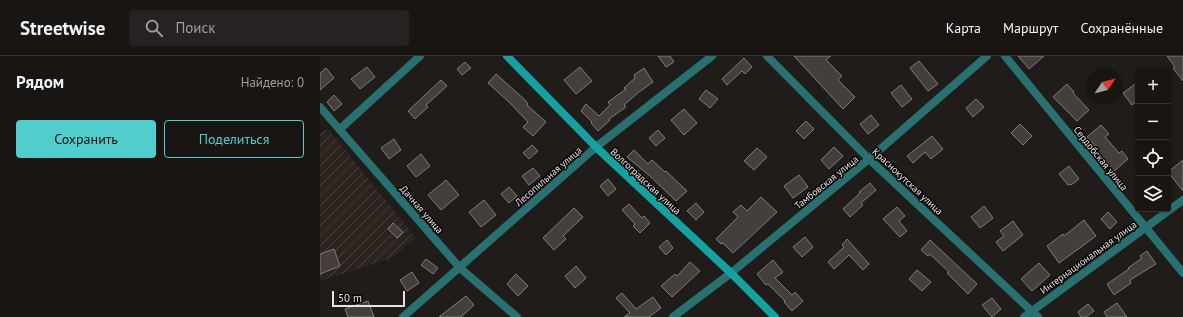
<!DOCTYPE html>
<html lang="ru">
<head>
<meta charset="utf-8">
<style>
	body { margin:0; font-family:"PT Sans",sans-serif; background:#252221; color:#f1f3f6 }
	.controls { position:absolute; right:12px; top:12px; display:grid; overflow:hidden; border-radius:4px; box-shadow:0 1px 3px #0004 }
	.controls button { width:36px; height:36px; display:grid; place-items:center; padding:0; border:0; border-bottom:1px solid #363433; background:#181513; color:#f1f3f6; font:20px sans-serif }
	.compass { position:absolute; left:767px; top:12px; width:36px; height:36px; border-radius:50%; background:#181513; box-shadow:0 1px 3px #0004; rotate:55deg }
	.scale { position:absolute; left:12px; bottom:10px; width:73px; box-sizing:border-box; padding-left:4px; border:2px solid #e6e2e1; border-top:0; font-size:11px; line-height:14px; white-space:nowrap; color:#e6e2e1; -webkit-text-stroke:3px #090706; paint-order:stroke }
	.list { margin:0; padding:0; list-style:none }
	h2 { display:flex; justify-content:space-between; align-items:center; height:52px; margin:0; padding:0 16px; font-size:17px }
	h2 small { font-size:13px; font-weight:400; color:#9f9fa0 }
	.actions { display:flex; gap:8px; padding:12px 16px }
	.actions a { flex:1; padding:9px 0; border:1px solid #52cdcd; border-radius:4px; text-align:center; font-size:14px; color:#52cdcd }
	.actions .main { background:#52cdcd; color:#111 }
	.icon { flex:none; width:22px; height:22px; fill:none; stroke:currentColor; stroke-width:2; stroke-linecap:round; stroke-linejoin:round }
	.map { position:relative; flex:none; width:863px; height:261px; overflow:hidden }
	header { display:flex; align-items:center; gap:24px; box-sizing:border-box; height:56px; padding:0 20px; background:#181513; border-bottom:1px solid #363433 }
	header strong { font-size:19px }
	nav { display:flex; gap:22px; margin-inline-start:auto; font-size:14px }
	.search { width:280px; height:36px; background:#252221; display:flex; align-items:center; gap:10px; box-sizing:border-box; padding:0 14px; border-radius:4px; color:#9f9fa0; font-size:15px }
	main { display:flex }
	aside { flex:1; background:#181513 }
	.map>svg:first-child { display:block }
	.industrial { fill:url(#industrial-furrows) }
	.building { fill:#443f3c; stroke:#827c79 }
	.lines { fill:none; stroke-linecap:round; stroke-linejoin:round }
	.street { stroke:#297171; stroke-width:8 }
	.secondary { stroke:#15a1a2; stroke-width:8 }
	.labels { text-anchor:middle; stroke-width:3; stroke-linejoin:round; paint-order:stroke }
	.street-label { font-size:10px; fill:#e6e2e1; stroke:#090706 }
</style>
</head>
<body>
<header>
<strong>Streetwise</strong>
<div class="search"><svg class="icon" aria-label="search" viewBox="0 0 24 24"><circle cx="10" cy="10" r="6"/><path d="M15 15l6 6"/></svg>Поиск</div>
<nav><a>Карта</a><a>Маршрут</a><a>Сохранённые</a></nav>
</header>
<main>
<aside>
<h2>Рядом<small>Найдено: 0</small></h2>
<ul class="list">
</ul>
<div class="actions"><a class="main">Сохранить</a><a>Поделиться</a></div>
</aside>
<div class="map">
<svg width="863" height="261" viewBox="0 0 863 261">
	<defs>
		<pattern id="industrial-furrows" width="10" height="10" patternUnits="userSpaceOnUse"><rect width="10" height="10" fill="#2d231e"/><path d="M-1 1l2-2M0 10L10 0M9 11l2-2" fill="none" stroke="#4b433e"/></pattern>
	</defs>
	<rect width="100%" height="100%" fill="#201c19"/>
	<!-- industrial -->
	<path class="industrial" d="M8,73L96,182L72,202L0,225V77Z"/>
	<!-- building -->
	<g class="building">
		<path d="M338,0H350L354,6L346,11Z"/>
		<path d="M474,0H511L506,4L522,20L518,24L535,41L523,53Z"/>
		<path d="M698,0H724L709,13Z"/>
		<path d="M847,0H863V25L853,12L855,11Z"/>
		<path d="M424,2L432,11L425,18L422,15L407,29L402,23Z"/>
		<path d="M599,5L618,28L608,35L590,12Z"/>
		<path d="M145,6L151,12L142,19L137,13Z"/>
		<path d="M47,11L55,21L40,33L31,23Z"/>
		<path d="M260,11L272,25L256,38L244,24Z"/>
		<path d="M6,12L14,22L0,34V17Z"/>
		<path d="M324,12L333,26L319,36L304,49L306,51L289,63L290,64L278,75L271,67L272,66L261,55L266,48L279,60L290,49L288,46L306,33L304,32L315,22L314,19Z"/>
		<path d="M176,18L205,44L208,48L207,49L226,66L213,80L203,71L208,66L189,46L168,27Z"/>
		<path d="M121,24L127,30L106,49L108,51L95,63L88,55Z"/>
		<path d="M818,26V44L812,49L803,37Z"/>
		<path d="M747,28L754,36L753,37L769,54L757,65L733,41Z"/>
		<path d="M581,29L592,43L582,51L571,37Z"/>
		<path d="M386,34L398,43L390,52L379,43Z"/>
		<path d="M14,39L22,48L14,55L7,46Z"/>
		<path d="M656,43L664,51L653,61L646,52Z"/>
		<path d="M364,53L377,67L364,79L351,64Z"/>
		<path d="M551,59L559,69L548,78L540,68Z"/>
		<path d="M486,65L494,73L484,83L476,75Z"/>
		<path d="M700,68L712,80L703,89L691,77Z"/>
		<path d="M781,69L789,78L785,81L799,97L802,95L808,103L794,115L774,92L776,91L767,81Z"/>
		<path d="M338,74L345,82L336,90L329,82Z"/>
		<path d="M612,80L623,93L611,103L605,96L593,107L587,100Z"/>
		<path d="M74,83L81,94L69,103L61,92Z"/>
		<path d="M212,89L218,95L209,103L203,97Z"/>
		<path d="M514,91L523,100L509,113L501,104Z"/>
		<path d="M437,92L447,101L434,114L424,105Z"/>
		<path d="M314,94L328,108L332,104L345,116L346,115L367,135L356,145L330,120L307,101Z"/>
		<path d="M101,98L110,110L96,121L87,110Z"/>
		<path d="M863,104V135L848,116Z"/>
		<path d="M749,110L759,123L751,129L750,128L748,129L739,118Z"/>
		<path d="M213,112L220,120L209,129L202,120Z"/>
		<path d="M479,119L488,131L473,142L464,130Z"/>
		<path d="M288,123L296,133L288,140L280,130Z"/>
		<path d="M126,124L139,139L121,154L108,139Z"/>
		<path d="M550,127L556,134L541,147L543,149L530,161L523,153L540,137L539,136Z"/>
		<path d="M189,131L197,140L189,147L181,138Z"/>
		<path d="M441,141L457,156L413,197L403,187L401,188L396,183L418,161L413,156L421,149L427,155Z"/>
		<path d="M164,144L176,159L161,171L149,156Z"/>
		<path d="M376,147L384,156L376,164L367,155Z"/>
		<path d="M309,148L322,162L324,160L330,167L320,177L313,170L315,168L302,154Z"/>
		<path d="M664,150L673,162L660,172L651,161Z"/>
		<path d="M577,151L585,160L579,165L587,175L580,181L563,163Z"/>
		<path d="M254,152L263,161L243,180L246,183L234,194L223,182Z"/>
		<path d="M788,156L797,166L790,173L781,163Z"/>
		<path d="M764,164L776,180L739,207L727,190L743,178L744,180Z"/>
		<path d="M693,165L703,179L683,195L676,186L684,180L680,175Z"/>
		<path d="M73,167L83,176L77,182L68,173Z"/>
		<path d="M485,181L493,191L482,201L473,191Z"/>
		<path d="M527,183L549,208L543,214L529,199L514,213L508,206L524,191L522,189Z"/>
		<path d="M347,184L353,192L346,199L339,191Z"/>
		<path d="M610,184L657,228L648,238L627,217L629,216L610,198L608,200L601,194Z"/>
		<path d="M14,193L20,210L0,218V198Z"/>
		<path d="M827,195L836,208L810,224L811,227L794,239L787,228L809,213L808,212L822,202L820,200Z"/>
		<path d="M106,203L118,212L113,218L101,209Z"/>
		<path d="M453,204L463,216L455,222L472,239L475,236L483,245L472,255L464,246L465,245L448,228L446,229L437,218Z"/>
		<path d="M370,206L380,215L352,241L341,230L355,218L357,220Z"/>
		<path d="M719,207L730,219L712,235L701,223Z"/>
		<path d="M256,210L266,222L255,232L245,220Z"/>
		<path d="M597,214L611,226L602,235L589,223Z"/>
		<path d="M92,216L99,227L87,235L80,224Z"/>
		<path d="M196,218L208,230L198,240L187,228Z"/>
		<path d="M302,237L316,253L333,241L341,252L329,261H304L310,257L296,242Z"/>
		<path d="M146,240L154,249L141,261H119Z"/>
		<path d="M672,242L681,253L672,261L662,249Z"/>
		<path d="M48,245L54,261H28L25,253Z"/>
		<path d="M797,247L807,261H787L784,256Z"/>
		<path d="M768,248L774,255L766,261H761L758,256Z"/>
	</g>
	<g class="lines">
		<!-- street -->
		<g class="street">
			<path d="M447,0L549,103L718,261"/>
			<path d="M685,0L863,217"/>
			<path d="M0,51L140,212L197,261"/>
			<path d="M20,73L100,0"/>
			<path d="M83,261L276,91L392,0"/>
			<path d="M353,261L411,217L549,103L667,0"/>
			<path d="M704,261L863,144"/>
		</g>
		<!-- secondary -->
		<path class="secondary" d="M187,0L276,91L411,217L455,261"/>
	</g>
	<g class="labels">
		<!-- street labels -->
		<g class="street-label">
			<text transform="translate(781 102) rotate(51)" y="4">Сердобская улица</text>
			<text transform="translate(228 120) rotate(-41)" y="4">Лесопильная улица</text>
			<text transform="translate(326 125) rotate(43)" y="4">Волгоградская улица</text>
			<text transform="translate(588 125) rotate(43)" y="4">Краснокутская улица</text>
			<text transform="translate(506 126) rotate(-39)" y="4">Тамбовская улица</text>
			<text transform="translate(102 153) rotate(49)" y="4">Дачная улица</text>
			<text transform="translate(768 201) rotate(-36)" y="4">Интернациональная улица</text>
		</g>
	</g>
</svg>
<div class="controls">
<button>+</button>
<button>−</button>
<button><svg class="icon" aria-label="locate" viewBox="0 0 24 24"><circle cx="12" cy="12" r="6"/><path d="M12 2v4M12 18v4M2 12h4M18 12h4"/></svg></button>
<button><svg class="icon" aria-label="layers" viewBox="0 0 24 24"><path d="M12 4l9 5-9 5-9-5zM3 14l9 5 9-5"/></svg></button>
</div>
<svg class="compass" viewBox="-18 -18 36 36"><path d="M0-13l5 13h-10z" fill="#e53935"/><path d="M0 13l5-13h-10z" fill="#9f9fa0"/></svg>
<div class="scale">50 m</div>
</div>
</main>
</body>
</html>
